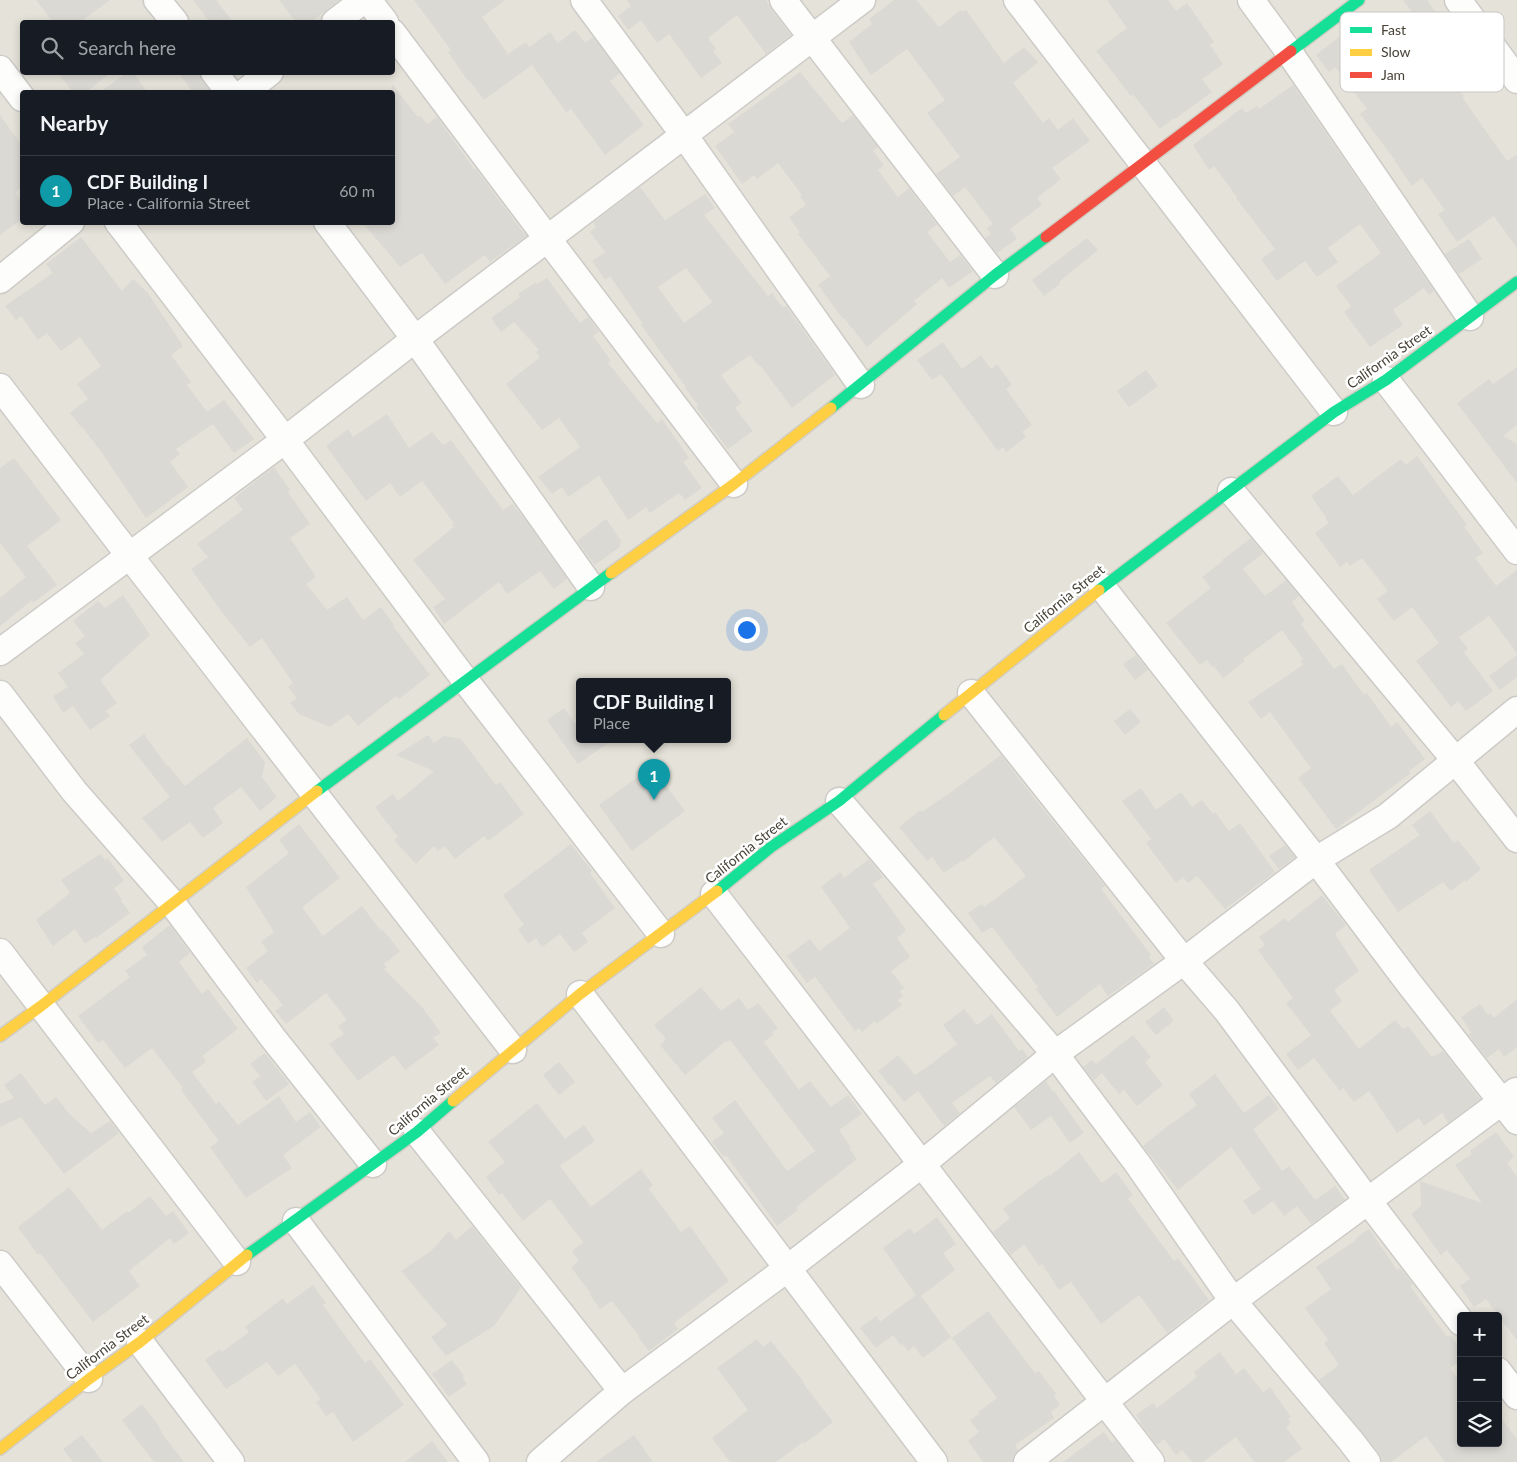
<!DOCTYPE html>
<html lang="en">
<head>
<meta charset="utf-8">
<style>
	body { margin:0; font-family:Lato,sans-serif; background:#242831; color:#f1f3f6 }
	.controls { position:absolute; right:15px; bottom:15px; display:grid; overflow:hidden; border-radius:5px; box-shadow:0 2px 8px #0003 }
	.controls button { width:45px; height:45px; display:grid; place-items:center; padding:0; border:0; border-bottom:1px solid #363941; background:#171b24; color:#f1f3f6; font:25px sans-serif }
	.you { position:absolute; left:746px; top:629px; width:18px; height:18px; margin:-12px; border:4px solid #fff; border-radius:50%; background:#1a73e8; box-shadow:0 0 0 8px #1a73e833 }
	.badge { display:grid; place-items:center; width:32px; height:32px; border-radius:50%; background:#837f76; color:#fff; font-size:16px; font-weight:700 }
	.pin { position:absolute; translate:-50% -41px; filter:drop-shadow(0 1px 2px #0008) }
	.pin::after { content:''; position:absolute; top:26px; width:18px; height:15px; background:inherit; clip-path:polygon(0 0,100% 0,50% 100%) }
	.popup { position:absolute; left:576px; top:678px; width:155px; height:65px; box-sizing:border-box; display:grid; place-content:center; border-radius:5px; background:#171b24; filter:drop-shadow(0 1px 4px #0005); font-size:16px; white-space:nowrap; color:#9ea1a6 }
	.popup b { font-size:19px; color:#f1f3f6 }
	.popup::after { content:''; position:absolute; left:50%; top:100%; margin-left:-10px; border:10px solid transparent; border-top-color:#171b24 }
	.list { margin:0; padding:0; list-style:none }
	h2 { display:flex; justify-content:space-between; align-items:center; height:65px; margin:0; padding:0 20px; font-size:21px }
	h2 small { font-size:16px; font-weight:400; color:#9ea1a6 }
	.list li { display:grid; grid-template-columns:32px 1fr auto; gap:15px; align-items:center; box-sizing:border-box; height:70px; padding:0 20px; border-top:1px solid #363941 }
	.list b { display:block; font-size:19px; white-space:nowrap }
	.list p { margin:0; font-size:16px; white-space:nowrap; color:#9ea1a6 }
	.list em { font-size:16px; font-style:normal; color:#9ea1a6 }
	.icon { flex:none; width:28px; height:28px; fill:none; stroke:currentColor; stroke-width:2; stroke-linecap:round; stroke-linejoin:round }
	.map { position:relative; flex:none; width:1517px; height:1462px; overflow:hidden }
	.search { position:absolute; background:#171b24; box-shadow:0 2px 8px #0003; left:20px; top:20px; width:375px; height:55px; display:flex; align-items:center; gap:12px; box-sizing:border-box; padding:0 18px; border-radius:5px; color:#9ea1a6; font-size:19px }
	.panel { position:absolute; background:#171b24; box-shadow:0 2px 8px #0003; left:20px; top:90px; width:375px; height:135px; border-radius:5px }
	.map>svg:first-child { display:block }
	.residential { fill:#e5e2d9; fill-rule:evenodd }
	.building { fill:#dbd9d4; fill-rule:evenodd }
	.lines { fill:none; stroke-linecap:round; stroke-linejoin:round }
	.street-casing { stroke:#cdcbc7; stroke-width:29 }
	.fast-casing { stroke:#d1cdc3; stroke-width:14 }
	.slow-casing { stroke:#d1cdc3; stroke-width:14 }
	.jam-casing { stroke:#d1cdc3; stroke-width:14 }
	.street { stroke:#fdfdfc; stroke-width:26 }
	.fast { stroke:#16e098; stroke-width:11 }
	.slow { stroke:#ffcf43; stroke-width:11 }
	.jam { stroke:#f24e42; stroke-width:11 }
	.labels { text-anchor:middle; stroke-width:5; stroke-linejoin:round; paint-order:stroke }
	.street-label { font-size:14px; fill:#484237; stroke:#fff }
	.key { fill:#fff; stroke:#c8c6c3; stroke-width:1 }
	.key-label { font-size:14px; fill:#484237 }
</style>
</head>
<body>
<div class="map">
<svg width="1517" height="1462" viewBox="0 0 1517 1462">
	<rect width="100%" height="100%" fill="#f1f0ec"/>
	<!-- residential -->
	<path class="residential" d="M0,0H1517V1462H0ZM22,22H392V72H22ZM22,92H392V222H22ZM580,681H728V739H580ZM1461,1316H1498V1443H1461Z"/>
	<!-- building -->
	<g class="building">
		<path d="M36,0H110L80,22H53Z"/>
		<path d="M193,0H216L233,22H210Z"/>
		<path d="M279,0H339L311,22H296Z"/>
		<path d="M414,0H505L482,17L508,54L526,42L529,47L550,32L558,43L575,30L585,43L593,37L620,73L610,81L644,125L605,155L571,109L566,112L532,65L484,100L469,80L468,81L448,52L451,50Z"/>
		<path d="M627,0H766L771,9L791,35L766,54L737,15L708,38L716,49L713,51L722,63L701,78L669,34L657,43L641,20L628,30L618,16L631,6Z"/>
		<path d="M894,0H916L939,27L961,10L963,12L966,10L1004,63L1024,47L1038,62L1013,83L1043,123L1049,118L1058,130L1073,118L1090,141L1052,168L1061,179L1037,198L1042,205L1010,229L1017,239L997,253L985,238L991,234L987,228L993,224L965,187L953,196L936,174L960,157L927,113L945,100L907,49L871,75L849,42L872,24L869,19Z"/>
		<path d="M1107,0H1168L1176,11L1187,3L1214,42L1210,45L1223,64L1202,79L1212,92L1175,119L1174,118L1160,129L1133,94L1131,96L1096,51L1127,28Z"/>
		<path d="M1403,0H1427L1450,33L1436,43L1432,38L1436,44L1427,50L1464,96L1462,97L1507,161L1517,155V248L1494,216L1457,242L1438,214L1445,210L1422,178L1412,186L1394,160H1395L1360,114L1367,109L1335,67L1329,72L1316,55L1362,19L1371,31L1374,29L1392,53L1426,30Z"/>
		<path d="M57,72H112L86,92H73Z"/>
		<path d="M128,72H133L147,92H100Z"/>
		<path d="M178,72H199L202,81L211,92H193Z"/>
		<path d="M800,72L842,123L853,115L878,147L873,151L884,165L878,170L898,197L909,188L937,225L927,232L950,262L960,255L973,271L949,288L942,278L914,301L917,304L867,347L844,318L843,319L818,285L830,276L798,234L800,233L789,217L806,205L800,196L802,195L778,163L757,179L754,175L742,184L715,146L734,132L728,124Z"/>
		<path d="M392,84L418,117L420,115L427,124L437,117L474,169L475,168L526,236L490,262L485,255L445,284L422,253L400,267L362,222H392Z"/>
		<path d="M1293,85L1434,291L1429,295L1424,288L1393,310L1403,325L1370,347L1344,312L1351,306L1336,286L1381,253L1360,224L1328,248L1338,262L1317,277L1305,261L1277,281L1261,259L1275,249L1236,198L1237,197L1214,166L1209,170L1193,145L1242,108L1246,113L1257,106L1259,109Z"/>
		<path d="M0,115L22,146V187L15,193L22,202V219L0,235Z"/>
		<path d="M640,187L665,220L705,194L715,208L704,215L768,296L772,293L783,308L786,306L835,375L792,408L760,365L759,366L750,355L721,375L742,403L735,408L753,431L728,449L696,407L698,405L685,388L686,387L641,325L643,324L610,276L605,280L592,261L605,252L590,232L596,227L593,223ZM686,268L712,302L684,323L658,287Z"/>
		<path d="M81,237L122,291L133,279L147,292L183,346L171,355L191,382L187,385L207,412L224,400L254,439L234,453L213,424L176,449L180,454L170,462L188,487L146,518L100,450L82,427H81L70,413L88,399L77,384L101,366L80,337L61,351L47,333L38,340L21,316L16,320L5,306L53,273L46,264Z"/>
		<path d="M1087,238L1098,250L1059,282L1060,284L1044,296L1032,280Z"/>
		<path d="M1469,239L1482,259L1459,274L1445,254Z"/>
		<path d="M547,278L580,323L588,317L599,332L593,336L611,361L608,363L657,423L662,419L689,458L683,462L702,488L685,500L679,493L650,513L646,507L628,520L599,476L568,497L562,487L552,494L538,477L580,447L559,418L542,430L506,384L540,357L536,352L539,350L514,322L501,332L491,318L520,297L518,294L536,282L537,284Z"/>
		<path d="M943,342L962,369L981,355L991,369L997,364L1012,385L1006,389L1032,425L1022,432L1026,437L1006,452L1003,447L998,451L941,374L932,380L917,360Z"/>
		<path d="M1517,367V425L1503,436L1517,444V483L1457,403L1489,379L1493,384Z"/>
		<path d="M1146,370L1158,386L1129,407L1117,391Z"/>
		<path d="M387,414L409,448L432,432L443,445L451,440L503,510L512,504L527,522L567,579L554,589L540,571L507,594L499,582L444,624L433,607L445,599L413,560L454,527L452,524L454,523L422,481L400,497L390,483L366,501L326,446L348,429L353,437Z"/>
		<path d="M1417,456L1467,525L1464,527L1483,553L1475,558L1496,586L1517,570V653L1489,616L1459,637L1468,649L1464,652L1493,691L1466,711L1458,701L1451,707L1416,661L1439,643L1412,607L1394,621L1377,599L1388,591L1362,558L1350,566L1347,562L1340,567L1315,533L1329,523L1325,518L1326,517L1311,496L1338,476L1353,495L1401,459L1406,465Z"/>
		<path d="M14,458L61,520L27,546L57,585L33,603L32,600L0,626V598L26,577L0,543V468Z"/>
		<path d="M274,467L290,490L288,492L310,524L290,538L316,577L306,584L327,610L347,597L363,620L381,607L394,625L393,626L430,675L399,699L396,696L358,726L348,714L330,727L299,714L290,703L297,698L288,687L293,683L262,638L250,647L221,611L191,569L208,557L197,544L243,510L234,498Z"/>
		<path d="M606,519L622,542L619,544L621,546L595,565L577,541Z"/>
		<path d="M1251,538L1263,553L1243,569L1265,596L1286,580L1299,596L1292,602L1305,621L1301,624L1334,669L1342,664L1364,695L1367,693L1391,727L1397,722L1425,759L1409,771L1411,773L1336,829L1298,778L1311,768L1270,712L1261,719L1248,702L1303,665L1300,661L1303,659L1282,630L1243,659L1245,661L1223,678L1214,666L1212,667L1207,660L1200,665L1166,623L1211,588L1202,577L1223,561L1222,560Z"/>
		<path d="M123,595L150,635L100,680L117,703L106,711L110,716L90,730L73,706L63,713L53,696L68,687L58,673L84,654L75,643L85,636L73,621L98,601L105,608Z"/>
		<path d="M1136,655L1148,670L1135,680L1123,664Z"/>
		<path d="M1517,655V677L1500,690L1489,676Z"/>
		<path d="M564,708L580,730V739H614L578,764L547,720Z"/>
		<path d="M1130,709L1141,722L1125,735L1114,721Z"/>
		<path d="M144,734L167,766L168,765L185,786L247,738L265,762L262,777L277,797L260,811L241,787L213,808L223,823L203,838L190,822L162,842L142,818L170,797L129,745Z"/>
		<path d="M428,735L434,743L444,736L461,739L496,785L500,782L524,814L488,841L484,836L455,859L445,846L438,851L434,846L416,864L394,840L398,837L375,807L393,794L398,801L434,771L396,755Z"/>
		<path d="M1001,755L1030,793L1105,886L1101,889L1151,955L1149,957L1154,964L1108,996L1100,984L1057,1017L1036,989L1038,987L992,927L982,933L968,913L982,904L984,907L1026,876L994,837L963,862L961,861L944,873L932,857L927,861L899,827L920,810L922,812L954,790Z"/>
		<path d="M652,767L685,811L632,851L599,805Z"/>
		<path d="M1141,788L1156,810L1181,792L1192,807L1202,800L1213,814L1215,812L1229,831L1240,823L1275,872L1225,909L1197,876L1188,883L1183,877L1176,883L1146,843L1151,839L1122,801Z"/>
		<path d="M1430,811L1454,843L1458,840L1481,869L1466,882L1465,880L1451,891L1443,882L1398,912L1369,870L1420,835L1412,825Z"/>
		<path d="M299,824L340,878L302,907L323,936L362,906L381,931L383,930L400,951L384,964L387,967L384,969L422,1007L441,1033L433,1038L439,1045L405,1070L394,1055L358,1081L329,1044L344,1034L338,1026L347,1020L326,993L286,1024L275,1011L283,1005L261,979L257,983L246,968L268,951L261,942L274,932L246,887L289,853L279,840Z"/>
		<path d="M571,844L592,871L590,873L615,908L582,933L588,942L574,952L560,934L542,947L536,938L528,944L518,929L524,925L503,895Z"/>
		<path d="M1285,845L1295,857L1279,869L1269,856Z"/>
		<path d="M100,854L105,860L108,858L124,881L114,888L122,900L121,901L130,913L96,938L95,937L85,944L75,929L53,946L36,920L70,893L61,880Z"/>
		<path d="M869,859L883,877L873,884L906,930L897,938L910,957L891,971L904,988L900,991L903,996L898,1000L902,1005L876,1024L875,1021L862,1032L859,1028L855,1031L815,977L807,983L787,956L810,939L819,951L850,928L821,887L840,872L844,878Z"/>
		<path d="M1322,895L1346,925L1335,934L1359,971L1334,990L1342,1001L1330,1011L1359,1049L1395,1020L1403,1029L1408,1026L1432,1057L1443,1051L1480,1099L1448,1123L1442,1113L1424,1126L1419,1118L1397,1133L1369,1091L1354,1102L1343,1088L1340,1091L1314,1058L1298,1070L1286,1054L1311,1035L1286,1003L1293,998L1258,950L1265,945L1259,937L1285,918L1288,922Z"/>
		<path d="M170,925L190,953L179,962L202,994L208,989L238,1029L202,1056L206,1062L192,1072L216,1104L219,1101L238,1125L279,1096L296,1122L310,1112L321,1127L283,1155L292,1168L246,1198L210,1147L219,1141L181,1090L183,1088L152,1048L125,1068L103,1040L98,1043L78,1016L130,977L125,971L147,955L142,947Z"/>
		<path d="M701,987L721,1011L739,998L748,1010L758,1003L778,1028L772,1032L774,1034L764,1042L799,1090L810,1081L831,1107L848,1095L862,1114L839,1130L851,1147L849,1148L857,1159L796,1207L798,1210L777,1226L726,1155L724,1157L712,1142L724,1133L712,1118L735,1100L787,1171L815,1151L730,1040L725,1043V1042L685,1075L660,1045L666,1039L654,1025Z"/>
		<path d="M1517,999V1047L1504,1057L1499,1049L1487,1058L1468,1034L1471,1033L1469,1029L1461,1017L1480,1004L1488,1015L1490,1013L1494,1018Z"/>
		<path d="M1164,1007L1174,1021L1156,1035L1145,1022Z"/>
		<path d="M964,1009L977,1025L992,1014L1019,1051L1022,1049L1028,1057L996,1083L990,1076L952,1103L960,1113L944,1126L918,1091L904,1102L890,1084L889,1085L878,1071L898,1055L915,1075L930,1065L957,1044L943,1025Z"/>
		<path d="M1133,1035L1151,1057L1145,1062L1163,1085L1137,1106L1124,1090L1119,1094L1102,1073L1094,1080L1083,1067L1092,1060L1096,1064Z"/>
		<path d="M265,1053L289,1084L266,1101L252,1082L260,1076L250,1064Z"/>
		<path d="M559,1062L575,1082L559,1095L543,1075Z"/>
		<path d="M21,1073L45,1105L56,1097L70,1115L91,1133L110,1121L119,1133L64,1174L21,1117L0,1127V1104L14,1098L4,1085Z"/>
		<path d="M1215,1074L1244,1113L1269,1095L1279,1109L1253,1129L1282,1171L1289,1166L1315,1200L1335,1186L1345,1200L1311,1224L1297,1206L1284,1216L1273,1201L1253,1215L1243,1201L1261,1189L1231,1147L1178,1190L1143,1146L1170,1124H1171L1197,1105L1189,1094Z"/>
		<path d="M1046,1081L1053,1092L1054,1091L1084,1133L1070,1143L1051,1116L1031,1130L1014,1107Z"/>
		<path d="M537,1103L565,1139L584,1125L595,1141L560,1166L591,1207L641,1169L653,1185L649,1189L681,1232L690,1226L729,1281L674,1323L678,1329L649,1351L638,1337L639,1336L612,1301L600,1309L590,1295L591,1294L571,1267L579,1261L572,1251L583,1242L550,1199L523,1221L502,1193L499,1195L486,1177L505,1162L488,1142Z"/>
		<path d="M1496,1132L1514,1157L1507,1163L1517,1177V1340L1486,1299L1474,1307L1460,1286L1470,1279L1447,1250L1441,1255L1411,1214L1421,1206L1420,1181L1482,1203L1455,1165L1472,1154L1470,1151Z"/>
		<path d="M1079,1152L1102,1183L1116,1172L1133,1195L1128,1199L1174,1261L1178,1258L1209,1300L1167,1333L1139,1295L1101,1324L1071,1282L1059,1290L1042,1264L1039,1266L1024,1244L1011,1255L993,1232L1010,1218L1003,1209L1049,1174L1050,1176Z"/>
		<path d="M69,1187L102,1230L127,1211L128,1213L150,1196L166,1216L173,1211L189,1233L174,1244L170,1238L129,1271L140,1286L93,1322L40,1253L38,1255L18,1227Z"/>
		<path d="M937,1217L956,1244L943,1253L955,1270L921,1296L951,1337L923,1358L914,1346L908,1351L903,1344L901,1345L893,1335L876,1348L860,1328L876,1316L880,1322L916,1295L883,1248L910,1228L914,1234Z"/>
		<path d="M472,1226L521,1288L494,1326L446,1356L431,1337L447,1325L401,1271L431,1251L449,1231L456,1240Z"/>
		<path d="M1369,1229L1397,1270L1400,1268L1413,1284L1410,1286L1447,1337L1450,1335L1461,1349V1360L1450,1368L1461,1383V1443H1498V1414L1517,1439V1462H1445L1426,1436L1391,1462H1382L1379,1453L1319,1380L1339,1365L1324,1343L1328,1340L1305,1308L1331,1289L1316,1267L1356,1240L1355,1239Z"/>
		<path d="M313,1285L326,1303L323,1305L365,1363L370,1359L404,1405L353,1442L333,1412L326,1416L316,1402L321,1399L295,1364L278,1376L267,1362L226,1389L205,1360L220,1349L222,1352L249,1332L245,1327L283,1298L287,1304Z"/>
		<path d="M988,1311L1035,1373L1039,1371L1056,1394L1054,1396L1060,1405L1051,1412L1054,1418L1015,1445L1018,1450L1013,1456L1012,1462H983L968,1441L979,1432L970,1420L979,1414L978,1412L997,1398L952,1338Z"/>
		<path d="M757,1339L763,1347L771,1341L804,1382L803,1383L833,1422L804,1444L803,1442L776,1462H730L712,1438L748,1410L717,1368Z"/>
		<path d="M1220,1352L1236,1374L1244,1368L1263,1392L1270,1387L1291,1417L1288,1419L1291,1423L1286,1427L1302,1449L1284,1462H1254L1236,1437L1203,1462H1192L1182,1450L1176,1455L1164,1439L1157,1445L1140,1423L1141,1422L1136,1415L1153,1403L1157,1408L1197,1377L1194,1372Z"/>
		<path d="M452,1360L464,1376L462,1377L467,1384L449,1397L432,1374Z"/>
		<path d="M142,1404L158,1425L163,1435L184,1462H154L122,1420Z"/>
		<path d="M1104,1432L1112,1443L1115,1440L1132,1462H1063Z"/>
		<path d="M82,1435L103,1462H73L63,1449Z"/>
		<path d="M634,1435L653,1462H596Z"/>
		<path d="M432,1441L448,1462H405Z"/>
	</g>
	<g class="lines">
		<defs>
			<g id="street">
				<path d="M157,0L175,22"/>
				<path d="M368,0L385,22"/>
				<path d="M584,0L684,135L861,385"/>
				<path d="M783,0L995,275"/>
				<path d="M1017,0L1334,412"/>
				<path d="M1251,0L1289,52L1470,317"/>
				<path d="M1458,0L1517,80"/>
				<path d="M335,22L364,0"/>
				<path d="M392,32L547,238L734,484"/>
				<path d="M0,69L22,98"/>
				<path d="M214,72L229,92"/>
				<path d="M245,92L270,72"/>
				<path d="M118,222L285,440L465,680L661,934"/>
				<path d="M327,222L415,339L591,587"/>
				<path d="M0,280L71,222"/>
				<path d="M1386,380L1517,551"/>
				<path d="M0,387L129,555L513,1050"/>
				<path d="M1231,491L1456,761L1517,839"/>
				<path d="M1102,587L1316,860L1408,982L1517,1121"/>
				<path d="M0,652L285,440L415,339L862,0"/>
				<path d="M971,693L1184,961L1227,1011L1368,1201L1461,1322"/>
				<path d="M0,694L74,791L172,903L273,1038L373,1164"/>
				<path d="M839,801L1055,1054L1137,1163L1233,1301L1350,1440L1367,1462"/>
				<path d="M714,894L1151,1462"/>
				<path d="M0,952L237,1262"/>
				<path d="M580,994L934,1462"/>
				<path d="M417,1132L622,1391"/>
				<path d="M296,1221L476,1462"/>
				<path d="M0,1264L89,1379"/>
				<path d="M140,1342L231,1462"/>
				<path d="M1498,1371L1517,1396"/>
				<path d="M540,1462L622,1391L788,1268L922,1164L1055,1054L1184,961L1316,860L1388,816L1517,710"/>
				<path d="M1027,1462L1233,1301L1516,1091"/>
			</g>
			<g id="fast">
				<path d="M1291,51L1359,0"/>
				<path d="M831,408L995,275L1046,237"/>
				<path d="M1099,590L1334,412L1386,380L1517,282"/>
				<path d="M317,791L611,573"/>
				<path d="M717,891L771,847L839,801L944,715"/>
				<path d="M247,1255L417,1132L453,1101"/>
			</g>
			<g id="slow">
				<path d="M611,573L734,484L831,408"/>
				<path d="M944,715L1099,590"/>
				<path d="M0,1036L41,1006L317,791"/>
				<path d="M453,1101L580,994L717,891"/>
				<path d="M0,1449L89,1379L140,1342L247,1255"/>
			</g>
			<path id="jam" d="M1046,237L1291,51"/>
		</defs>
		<!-- street casing -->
		<use href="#street" class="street-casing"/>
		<!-- fast casing -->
		<use href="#fast" class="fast-casing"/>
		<!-- slow casing -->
		<use href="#slow" class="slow-casing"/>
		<!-- jam casing -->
		<use href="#jam" class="jam-casing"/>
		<!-- street -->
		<use href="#street" class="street"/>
		<!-- fast -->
		<use href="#fast" class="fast"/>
		<!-- slow -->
		<use href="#slow" class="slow"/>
		<!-- jam -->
		<use href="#jam" class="jam"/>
	</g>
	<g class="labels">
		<!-- street labels -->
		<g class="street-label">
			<text transform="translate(1389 357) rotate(-35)" y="5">California Street</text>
			<text transform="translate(1064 599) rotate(-39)" y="5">California Street</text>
			<text transform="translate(746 850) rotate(-38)" y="5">California Street</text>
			<text transform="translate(428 1101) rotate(-40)" y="5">California Street</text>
			<text transform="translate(107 1347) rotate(-37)" y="5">California Street</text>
		</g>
	</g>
	<!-- legend -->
	<rect x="1340" y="12" width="164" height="80" rx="8" class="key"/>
	<rect x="1350" y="27" width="22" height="6" fill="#16e098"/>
	<rect x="1350" y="49" width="22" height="7" fill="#ffcf43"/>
	<rect x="1350" y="72" width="22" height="6" fill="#f24e42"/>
	<g class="key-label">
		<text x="1381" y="35">Fast</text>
		<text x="1381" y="57">Slow</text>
		<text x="1381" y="80">Jam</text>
	</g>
</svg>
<div class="controls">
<button>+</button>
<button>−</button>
<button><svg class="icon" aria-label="layers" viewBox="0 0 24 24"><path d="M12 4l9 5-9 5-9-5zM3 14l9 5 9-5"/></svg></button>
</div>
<div class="you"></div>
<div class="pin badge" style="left:654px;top:800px;background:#0f9aa8">1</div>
<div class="popup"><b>CDF Building I</b>Place</div>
<div class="search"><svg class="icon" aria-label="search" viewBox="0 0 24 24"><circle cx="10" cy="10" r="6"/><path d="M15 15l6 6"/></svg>Search here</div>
<section class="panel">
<h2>Nearby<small></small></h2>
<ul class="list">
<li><span class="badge" style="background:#0f9aa8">1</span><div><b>CDF Building I</b><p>Place · California Street</p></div><em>60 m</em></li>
</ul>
</section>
</div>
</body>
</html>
